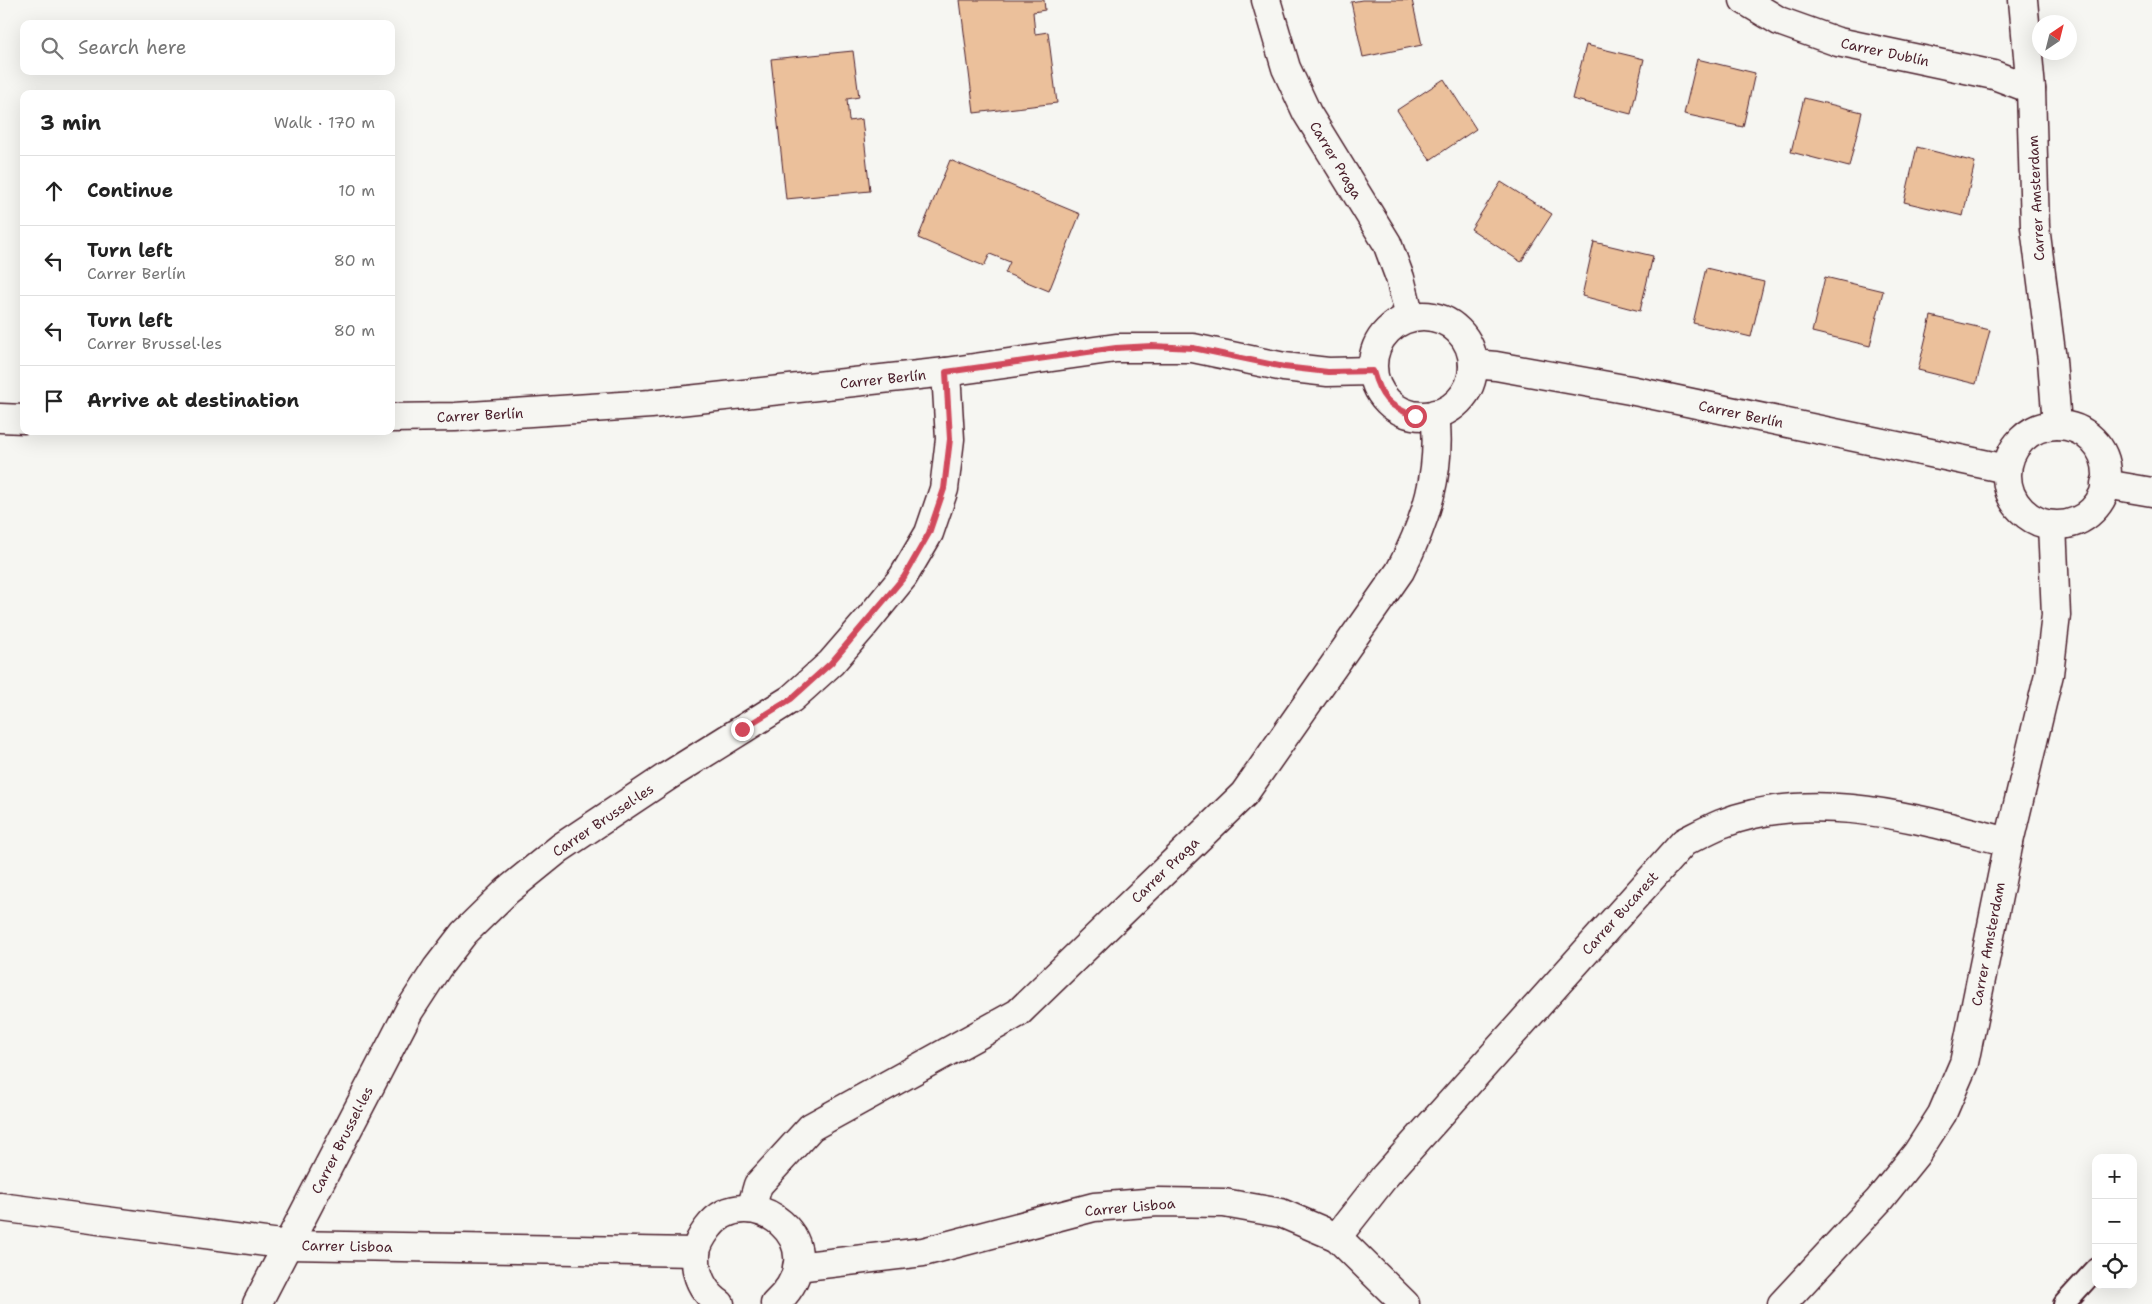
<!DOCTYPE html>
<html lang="en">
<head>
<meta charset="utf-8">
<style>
	body { margin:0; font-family:"Shantell Sans",sans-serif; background:#f6f6f6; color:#222 }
	.controls { position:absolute; right:15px; bottom:15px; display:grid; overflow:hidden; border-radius:10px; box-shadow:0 5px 20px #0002 }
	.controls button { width:45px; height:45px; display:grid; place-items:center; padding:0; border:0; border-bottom:1px solid #e0e0e0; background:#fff; color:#222; font:25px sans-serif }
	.compass { position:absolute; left:2032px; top:15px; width:45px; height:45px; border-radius:50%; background:#fff; box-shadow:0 5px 20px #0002; rotate:35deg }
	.stop { position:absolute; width:15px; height:15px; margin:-11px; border:4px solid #d1495b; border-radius:50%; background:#fff }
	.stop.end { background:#d1495b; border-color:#fff; box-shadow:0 1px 5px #0008 }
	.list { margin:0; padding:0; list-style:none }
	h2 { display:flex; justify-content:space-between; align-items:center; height:65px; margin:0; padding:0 20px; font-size:21px }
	h2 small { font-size:16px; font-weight:400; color:#767676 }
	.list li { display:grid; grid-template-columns:32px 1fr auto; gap:15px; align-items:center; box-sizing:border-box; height:70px; padding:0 20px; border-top:1px solid #e0e0e0 }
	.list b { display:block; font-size:19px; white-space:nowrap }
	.list p { margin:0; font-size:16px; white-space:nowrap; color:#767676 }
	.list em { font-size:16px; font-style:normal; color:#767676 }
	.icon { flex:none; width:28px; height:28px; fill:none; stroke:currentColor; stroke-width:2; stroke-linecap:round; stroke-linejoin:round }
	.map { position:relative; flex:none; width:2152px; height:1304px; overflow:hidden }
	.search { position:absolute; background:#fff; box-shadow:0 5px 20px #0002; left:20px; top:20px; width:375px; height:55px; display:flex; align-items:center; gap:12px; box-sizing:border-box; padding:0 18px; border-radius:10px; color:#767676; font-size:19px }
	.panel { position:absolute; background:#fff; box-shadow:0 5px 20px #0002; left:20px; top:90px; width:375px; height:345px; border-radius:10px }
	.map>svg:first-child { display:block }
	.building { fill:#ebc09b; stroke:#4a1f2b }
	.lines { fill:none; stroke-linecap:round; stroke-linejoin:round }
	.service-casing { stroke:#4a1f2b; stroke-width:24 }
	.minor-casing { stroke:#4a1f2b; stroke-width:31 }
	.service { stroke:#f6f6f2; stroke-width:20 }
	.minor { stroke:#f6f6f2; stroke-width:28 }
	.route { stroke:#d1495b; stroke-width:6 }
	.labels { text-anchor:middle; stroke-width:5; stroke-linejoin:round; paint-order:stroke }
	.street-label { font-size:14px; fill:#4a1f2b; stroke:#f6f6f2 }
</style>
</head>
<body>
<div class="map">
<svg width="2152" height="1304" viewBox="0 0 2152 1304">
	<rect width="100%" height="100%" fill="#f6f6f2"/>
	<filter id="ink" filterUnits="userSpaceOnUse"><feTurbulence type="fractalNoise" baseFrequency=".02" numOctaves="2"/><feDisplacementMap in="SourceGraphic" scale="10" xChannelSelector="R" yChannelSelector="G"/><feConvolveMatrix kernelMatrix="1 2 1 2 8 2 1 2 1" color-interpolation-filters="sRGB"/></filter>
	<g filter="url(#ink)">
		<!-- building -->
		<g class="building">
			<path d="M960,0H1044L1045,10L1033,12L1035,34L1048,32L1057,103L974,113Z"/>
			<path d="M1362,0H1412L1422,45L1363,57L1351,2Z"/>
			<path d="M1586,45L1644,59L1631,114L1572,99Z"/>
			<path d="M853,51L859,97L847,99L849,121L862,119L870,191L786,199L771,59Z"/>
			<path d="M1697,59L1755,73L1743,127L1684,114Z"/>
			<path d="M1444,79L1476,129L1430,160L1397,110Z"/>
			<path d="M1804,98L1862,112L1849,167L1791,152Z"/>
			<path d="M1917,147L1975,162L1963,216L1904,202Z"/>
			<path d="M950,160L1080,214L1049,291L1005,273L1010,262L990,254L984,266L918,238Z"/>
			<path d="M1501,182L1552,214L1521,262L1471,229Z"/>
			<path d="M1594,242L1653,256L1640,311L1582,296Z"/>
			<path d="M1706,268L1764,282L1751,337L1693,323Z"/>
			<path d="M1825,277L1883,291L1870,346L1812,332Z"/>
			<path d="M1931,316L1990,330L1976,384L1918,370Z"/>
		</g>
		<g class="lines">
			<defs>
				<path id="service" d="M2064,1304L2096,1269"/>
				<g id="minor">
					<path d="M1266,0L1286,68L1307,113L1387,243L1400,278L1410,317"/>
					<path d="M1744,0L1779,21L1838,42L1994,75L2031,89"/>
					<path d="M2023,0L2031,89L2035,227L2052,360L2057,425"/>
					<circle cx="1423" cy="366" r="50"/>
					<path d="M1473,364L1496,366L1630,390L2007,469"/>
					<path d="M0,418L24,419"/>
					<path d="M391,418L455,417L651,404L946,372L1116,348H1193L1284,367L1328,372L1373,371"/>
					<circle cx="2057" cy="475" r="50"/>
					<path d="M2105,484L2152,492"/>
					<path d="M0,1207L288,1245L696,1252"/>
					<path d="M751,1209L758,1185L811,1127L1018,1013L1244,794L1400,571C1426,521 1442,471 1435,414"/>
					<path d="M1337,1237L1385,1176L1684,842C1696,836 1709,829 1721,824C1815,787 1916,819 2009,842"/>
					<path d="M797,1267L923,1252L1094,1207L1158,1202L1224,1203L1281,1213L1337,1237L1405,1304"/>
					<path d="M257,1304L409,1011L437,968L464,933L507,891L560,848L668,776L791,699L831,663L863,626L903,577L929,533L944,489L950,439L946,372"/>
					<path d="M720,1304C703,1292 695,1276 696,1255C696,1245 702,1236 708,1228C747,1175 842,1243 775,1304"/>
					<path d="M1782,1304L1879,1200L1917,1153L1942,1114L1964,1063L2009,842L2049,674L2056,615L2052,525"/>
				</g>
			</defs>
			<!-- service casing -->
			<use href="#service" class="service-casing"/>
			<!-- minor casing -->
			<use href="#minor" class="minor-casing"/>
			<!-- service -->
			<use href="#service" class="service"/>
			<!-- minor -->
			<use href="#minor" class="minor"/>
		</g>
	</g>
	<g class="lines" filter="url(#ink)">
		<!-- route -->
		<path class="route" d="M742,729L791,699L831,663L904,577L929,533L944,489L950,439L946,372L1116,348L1152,346L1193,348L1284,367L1328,372L1373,371C1380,397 1389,407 1415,416"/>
	</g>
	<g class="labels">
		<!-- street labels -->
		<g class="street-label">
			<text transform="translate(1885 52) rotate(12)" y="5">Carrer Dublín</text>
			<text transform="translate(1336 160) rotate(59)" y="5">Carrer Praga</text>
			<text transform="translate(2036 198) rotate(-93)" y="5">Carrer Amsterdam</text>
			<text transform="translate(883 379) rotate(-6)" y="5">Carrer Berlín</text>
			<text transform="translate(1741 414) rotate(12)" y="5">Carrer Berlín</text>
			<text transform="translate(480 415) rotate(-3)" y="5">Carrer Berlín</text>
			<text transform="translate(603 820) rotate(-34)" y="5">Carrer Brussel·les</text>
			<text transform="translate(1165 870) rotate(-44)" y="5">Carrer Praga</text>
			<text transform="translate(1620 913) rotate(-48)" y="5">Carrer Bucarest</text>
			<text transform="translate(1988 944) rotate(-79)" y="5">Carrer Amsterdam</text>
			<text transform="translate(342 1140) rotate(-63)" y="5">Carrer Brussel·les</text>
			<text transform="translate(1130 1207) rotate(-5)" y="5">Carrer Lisboa</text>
			<text transform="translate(347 1246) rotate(1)" y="5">Carrer Lisboa</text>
		</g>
	</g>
</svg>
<div class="controls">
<button>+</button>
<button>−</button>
<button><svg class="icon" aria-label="locate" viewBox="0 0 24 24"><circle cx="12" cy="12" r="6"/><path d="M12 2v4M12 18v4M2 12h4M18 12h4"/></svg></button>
</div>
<svg class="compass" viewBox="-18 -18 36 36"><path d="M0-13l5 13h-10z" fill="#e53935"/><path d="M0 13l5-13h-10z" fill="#767676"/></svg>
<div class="stop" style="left:1415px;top:416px"></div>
<div class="stop end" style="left:742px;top:729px"></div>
<div class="search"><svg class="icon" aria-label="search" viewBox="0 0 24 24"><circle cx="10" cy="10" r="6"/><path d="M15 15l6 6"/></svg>Search here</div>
<section class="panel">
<h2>3 min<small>Walk · 170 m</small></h2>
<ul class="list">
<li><svg class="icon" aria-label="ahead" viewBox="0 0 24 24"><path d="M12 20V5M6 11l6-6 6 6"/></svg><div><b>Continue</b></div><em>10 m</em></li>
<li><svg class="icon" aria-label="left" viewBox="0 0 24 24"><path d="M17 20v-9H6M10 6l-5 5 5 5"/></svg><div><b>Turn left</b><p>Carrer Berlín</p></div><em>80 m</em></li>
<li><svg class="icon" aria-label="left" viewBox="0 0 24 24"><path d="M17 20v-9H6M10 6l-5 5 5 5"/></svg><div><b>Turn left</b><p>Carrer Brussel·les</p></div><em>80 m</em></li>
<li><svg class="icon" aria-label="arrive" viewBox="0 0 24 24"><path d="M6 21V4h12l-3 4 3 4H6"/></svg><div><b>Arrive at destination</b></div></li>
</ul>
</section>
</div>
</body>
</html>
